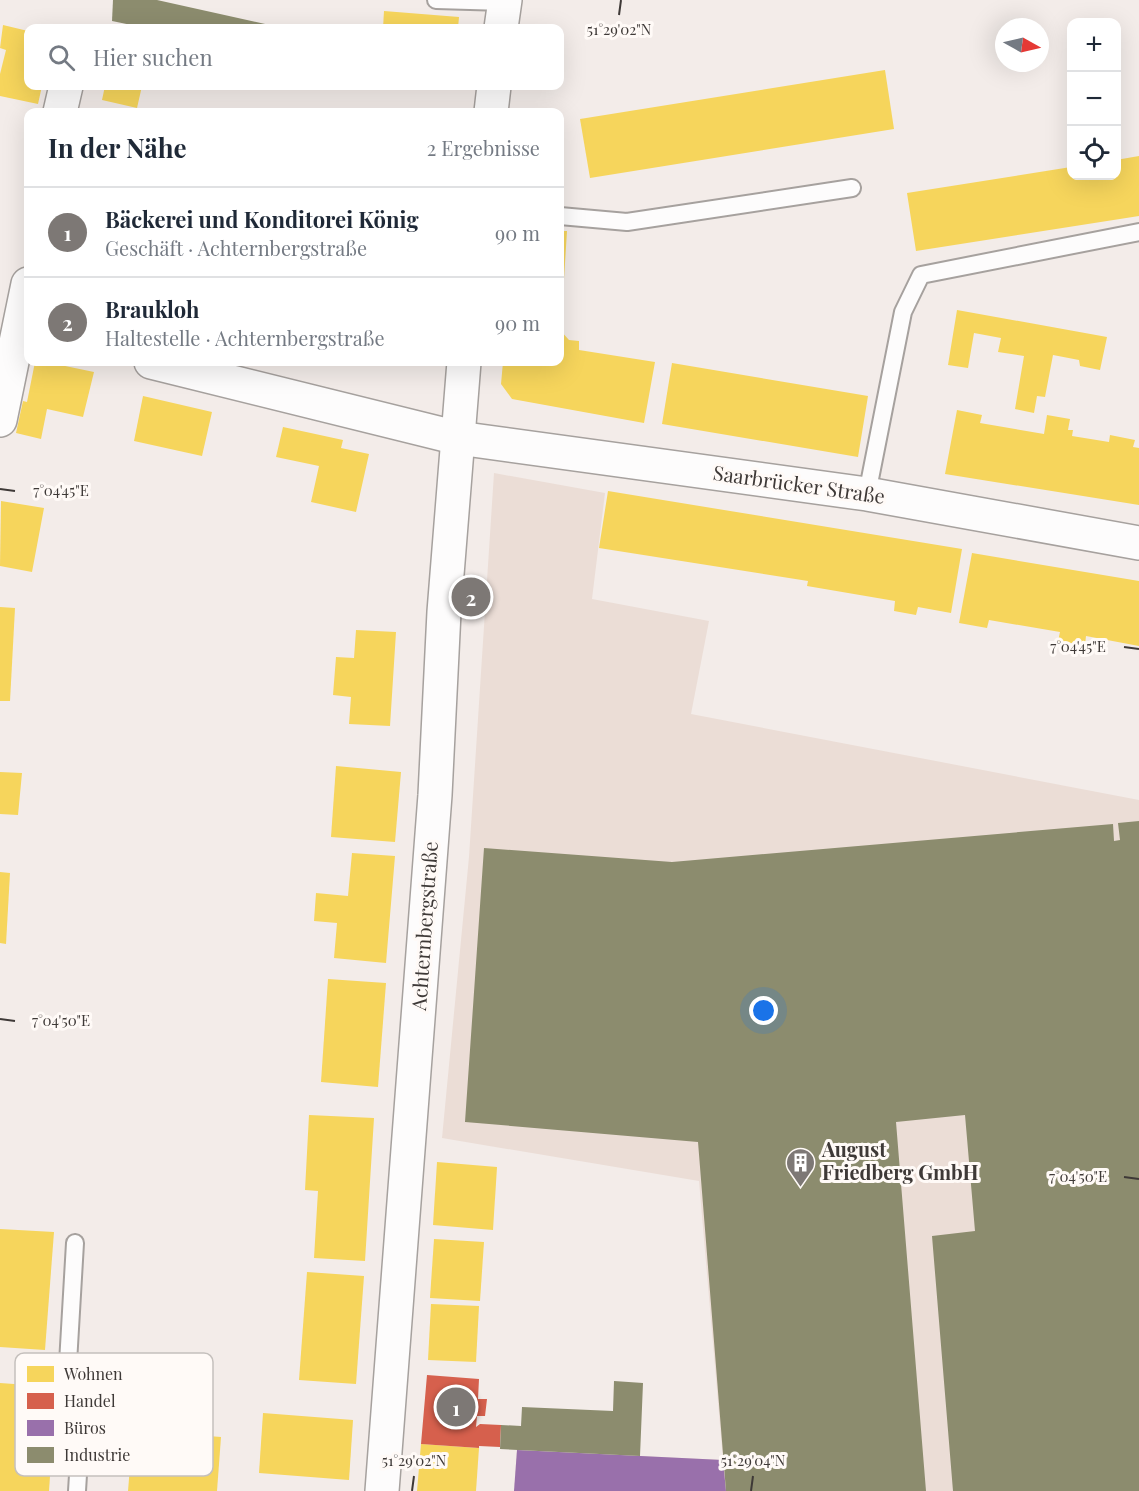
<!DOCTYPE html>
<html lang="de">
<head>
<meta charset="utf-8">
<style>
	body { margin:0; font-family:"Playfair Display",serif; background:#f2f2f3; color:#1f2937 }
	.controls { position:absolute; right:18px; top:18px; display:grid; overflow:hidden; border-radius:12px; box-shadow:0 6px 24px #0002 }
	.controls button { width:54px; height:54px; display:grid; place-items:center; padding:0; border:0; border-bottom:2px solid #e0e1e3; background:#fff; color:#1f2937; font:30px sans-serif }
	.compass { position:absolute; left:995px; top:18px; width:54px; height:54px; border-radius:50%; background:#fff; box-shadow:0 6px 24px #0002; rotate:98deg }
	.you { position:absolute; left:764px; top:1011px; width:21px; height:21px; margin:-15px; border:4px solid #fff; border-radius:50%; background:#1a73e8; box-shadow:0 0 0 9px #1a73e833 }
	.badge { display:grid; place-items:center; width:39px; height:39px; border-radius:50%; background:#7d7875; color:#fff; font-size:20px; font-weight:700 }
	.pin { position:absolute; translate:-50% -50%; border:3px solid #fff; box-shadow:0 2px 6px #0006 }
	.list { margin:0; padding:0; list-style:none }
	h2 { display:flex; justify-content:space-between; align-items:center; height:78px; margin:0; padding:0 24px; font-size:26px }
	h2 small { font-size:20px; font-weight:400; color:#747a83 }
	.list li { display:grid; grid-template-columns:39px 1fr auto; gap:18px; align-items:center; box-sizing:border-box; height:90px; padding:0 24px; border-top:2px solid #e0e1e3 }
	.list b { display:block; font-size:22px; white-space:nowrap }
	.list p { margin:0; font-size:20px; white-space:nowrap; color:#747a83 }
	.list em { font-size:20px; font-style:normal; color:#747a83 }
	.icon { flex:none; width:33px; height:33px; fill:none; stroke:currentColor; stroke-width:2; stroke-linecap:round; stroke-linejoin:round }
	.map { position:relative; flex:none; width:1139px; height:1491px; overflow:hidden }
	.search { position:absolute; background:#fff; box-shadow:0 6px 24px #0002; left:24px; top:24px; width:540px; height:66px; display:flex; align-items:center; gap:15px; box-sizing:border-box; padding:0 21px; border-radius:12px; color:#747a83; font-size:22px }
	.panel { position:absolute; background:#fff; box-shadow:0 6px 24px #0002; left:24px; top:108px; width:540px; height:258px; border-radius:12px }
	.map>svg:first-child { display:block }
	.built { fill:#ebddd6 }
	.homes { fill:#f6d55c }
	.shops { fill:#d6604d }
	.offices { fill:#9970ab }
	.industry { fill:#8c8c6e }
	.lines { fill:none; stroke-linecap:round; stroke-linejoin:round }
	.service-casing { stroke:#a6a19e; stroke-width:20 }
	.minor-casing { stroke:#a6a19e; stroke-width:36 }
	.tertiary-casing { stroke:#a6a19e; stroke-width:36 }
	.service { stroke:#fdfcfc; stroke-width:16 }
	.minor { stroke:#fdfcfc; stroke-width:33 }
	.tertiary { stroke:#fdfcfc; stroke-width:33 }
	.ticks { fill:none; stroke:#3e3937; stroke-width:2 }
	.labels { text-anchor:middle; stroke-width:6; stroke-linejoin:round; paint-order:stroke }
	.street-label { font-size:20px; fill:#3e3937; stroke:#fffaf7 }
	.poi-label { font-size:20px; font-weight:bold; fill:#3e3937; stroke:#fffaf7; text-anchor:start }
	.key { fill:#fffaf7; stroke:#c5c0bd; stroke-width:1.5 }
	.key-label { font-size:16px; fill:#3e3937 }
	.ticks-label { font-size:15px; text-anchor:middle; fill:#3e3937; stroke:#fffaf7; stroke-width:6; stroke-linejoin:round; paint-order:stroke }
</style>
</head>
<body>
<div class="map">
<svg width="1139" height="1491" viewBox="0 0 1139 1491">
	<rect width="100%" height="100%" fill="#f3ece9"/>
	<!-- built -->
	<path class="built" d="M494,473L605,493L592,599L709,621L691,714L1139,800V1491H514L517,1450L723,1460L699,1181L442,1138L469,857Z"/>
	<!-- homes -->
	<g class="homes">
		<path d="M384,11L459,17L458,28H383Z"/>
		<path d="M3,25L28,31V86H42L38,104L0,96V74L6,50L0,48Z"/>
		<path d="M885,70L894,129L590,178L580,119Z"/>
		<path d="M105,86H142L137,108L102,100Z"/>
		<path d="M415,86H453V90L415,87Z"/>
		<path d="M1139,156V216L916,251L907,193L1071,167V176H1116V160Z"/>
		<path d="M560,231H567L561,327H560Z"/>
		<path d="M957,310L1107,337L1100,370L1080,366L1079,360L1053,355L1045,397L1037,396L1034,413L1015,409L1024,356L998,352L1001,338L974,333L968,368L948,365Z"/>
		<path d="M560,330L569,340L579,341V350L655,362L644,423L512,399L501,384L503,362H560Z"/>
		<path d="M35,362H46L94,372L83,417L47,409L41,439L16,433L23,401L27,402Z"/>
		<path d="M672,363L868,396L858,457L662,424Z"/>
		<path d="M143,396L212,412L202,456L134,441Z"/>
		<path d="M957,410L982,415L980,423L1044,434L1047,415L1070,419L1068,430H1073L1072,436L1109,442L1110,435L1135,440L1133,447L1139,448V505L945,474Z"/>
		<path d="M283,427L343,440L341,448L369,454L356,512L311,502L319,466L276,457Z"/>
		<path d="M608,491L962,549L951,613L918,607L916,615L894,611L895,601L807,586L808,581L599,548Z"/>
		<path d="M1,501L44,508L32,572L0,566Z"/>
		<path d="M972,553L1139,581V646L1086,636L1085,645L1058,641L1060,632L989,620L987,628L959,623Z"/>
		<path d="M0,607L15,608L10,701H0Z"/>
		<path d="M356,630L396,632L390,726L349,724L351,697L333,695L336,657L354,658Z"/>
		<path d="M336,766L401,772L395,842L331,837Z"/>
		<path d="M0,772L22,773L18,815L0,814Z"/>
		<path d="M352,853L395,856L386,963L334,958L337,923L314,921L316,893L348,896Z"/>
		<path d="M0,872L10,873L6,944L0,943Z"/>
		<path d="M328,979L386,983L378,1087L321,1082Z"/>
		<path d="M309,1115L374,1118L365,1261L314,1258L318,1191L305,1190Z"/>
		<path d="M437,1162L497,1167L493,1230L433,1225Z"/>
		<path d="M0,1229L54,1232L45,1350L0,1347Z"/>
		<path d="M434,1239L484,1242L480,1301L430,1298Z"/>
		<path d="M307,1272L364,1276L356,1384L299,1380Z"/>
		<path d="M431,1304L479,1306L476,1362L428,1360Z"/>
		<path d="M0,1383L56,1387L49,1491H0Z"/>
		<path d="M263,1413L353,1420L349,1480L259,1473Z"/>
		<path d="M133,1430L221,1437L217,1491H128Z"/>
		<path d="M421,1444L479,1448L476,1491H417Z"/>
	</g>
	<!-- shops -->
	<path class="shops" d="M427,1375L479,1379L478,1399H487L485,1416H477L476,1427L480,1424L501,1425L500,1447L479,1446V1448L421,1444Z"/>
	<!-- offices -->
	<path class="offices" d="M517,1450L723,1460L726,1491H514Z"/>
	<!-- industry -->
	<g class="industry">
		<path d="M113,0H157L283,28H146L112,21Z"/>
		<path d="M1139,821V1491H953L932,1236L975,1231L965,1115L896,1122L926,1491H726L698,1142L465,1122L484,848L672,862L1113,824L1114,841L1120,840L1118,823Z"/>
		<path d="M614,1381L643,1383L640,1456L500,1449L501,1425L521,1426L522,1407L613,1411Z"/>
	</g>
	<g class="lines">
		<defs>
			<g id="service">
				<path d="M436,0L504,2"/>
				<path d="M560,216L627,222L852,188"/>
				<path d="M867,494L903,312L921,275L1139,232"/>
				<path d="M75,1243L68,1363L84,1377L77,1491"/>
			</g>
			<g id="minor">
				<path d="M60,112L66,86"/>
				<path d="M151,362L458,438L867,494L1139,543"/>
				<path d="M0,420L28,284"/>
			</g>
			<g id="tertiary">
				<path d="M501,28L505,0"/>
				<path d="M491,112L494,86"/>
				<path d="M382,1491L435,795L444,612L464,362"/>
			</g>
		</defs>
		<!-- service casing -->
		<use href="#service" class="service-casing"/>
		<!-- minor casing -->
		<use href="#minor" class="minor-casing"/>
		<!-- tertiary casing -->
		<use href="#tertiary" class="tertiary-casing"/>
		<!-- service -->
		<use href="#service" class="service"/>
		<!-- minor -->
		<use href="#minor" class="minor"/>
		<!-- tertiary -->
		<use href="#tertiary" class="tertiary"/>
	</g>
	<!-- ticks -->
	<path class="ticks" d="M619,15L621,0M0,489L15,491M1124,647L1139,649M0,1019L15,1021M1124,1177L1139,1179M412,1491L414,1476M751,1491L753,1476"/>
	<!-- icons -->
	<defs>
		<symbol id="building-pin" viewBox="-11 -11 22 30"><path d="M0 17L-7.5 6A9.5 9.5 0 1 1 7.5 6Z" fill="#7d7875" stroke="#fffaf7"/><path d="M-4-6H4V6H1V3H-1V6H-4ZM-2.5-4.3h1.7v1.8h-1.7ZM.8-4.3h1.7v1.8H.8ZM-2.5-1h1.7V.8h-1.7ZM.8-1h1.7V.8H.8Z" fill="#fff"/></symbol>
	</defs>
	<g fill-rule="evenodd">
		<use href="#building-pin" x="784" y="1146" width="33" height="45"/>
	</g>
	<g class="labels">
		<!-- street labels -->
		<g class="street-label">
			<text transform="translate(799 485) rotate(8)" y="7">Saarbrücker Straße</text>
			<text transform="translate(425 926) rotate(-86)" y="7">Achternbergstraße</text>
		</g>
		<!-- poi labels -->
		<g class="poi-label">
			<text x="822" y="1157">August<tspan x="822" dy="23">Friedberg GmbH</tspan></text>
		</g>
	</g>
	<!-- legend -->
	<rect x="15" y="1353" width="198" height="123" rx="9" class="key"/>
	<rect x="27" y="1366" width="27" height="16" fill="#f6d55c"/>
	<rect x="27" y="1393" width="27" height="16" fill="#d6604d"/>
	<rect x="27" y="1420" width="27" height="16" fill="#9970ab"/>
	<rect x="27" y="1447" width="27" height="16" fill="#8c8c6e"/>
	<g class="key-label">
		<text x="64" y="1380">Wohnen</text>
		<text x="64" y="1407">Handel</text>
		<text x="64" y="1434">Büros</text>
		<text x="64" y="1461">Industrie</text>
	</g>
	<g class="ticks-label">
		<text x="619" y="35">51°29'02"N</text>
		<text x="61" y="496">7°04'45"E</text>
		<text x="1078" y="652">7°04'45"E</text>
		<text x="61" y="1026">7°04'50"E</text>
		<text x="1078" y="1182">7°04'50"E</text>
		<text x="414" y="1466">51°29'02"N</text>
		<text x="753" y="1466">51°29'04"N</text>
	</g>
</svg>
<div class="controls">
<button>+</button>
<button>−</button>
<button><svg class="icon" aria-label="locate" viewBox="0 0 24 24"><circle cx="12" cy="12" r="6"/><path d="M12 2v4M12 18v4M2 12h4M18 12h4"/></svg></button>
</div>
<svg class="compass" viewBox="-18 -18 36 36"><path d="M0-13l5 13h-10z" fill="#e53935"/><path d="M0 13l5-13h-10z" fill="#747a83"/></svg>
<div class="you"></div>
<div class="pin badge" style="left:456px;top:1407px">1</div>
<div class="pin badge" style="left:471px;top:597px">2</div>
<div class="search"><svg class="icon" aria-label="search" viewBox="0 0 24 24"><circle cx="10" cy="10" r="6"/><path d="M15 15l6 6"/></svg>Hier suchen</div>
<section class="panel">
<h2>In der Nähe<small>2 Ergebnisse</small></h2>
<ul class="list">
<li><span class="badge">1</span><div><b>Bäckerei und Konditorei König</b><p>Geschäft · Achternbergstraße</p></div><em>90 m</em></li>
<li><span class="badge">2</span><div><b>Braukloh</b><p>Haltestelle · Achternbergstraße</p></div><em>90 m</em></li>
</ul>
</section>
</div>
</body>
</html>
